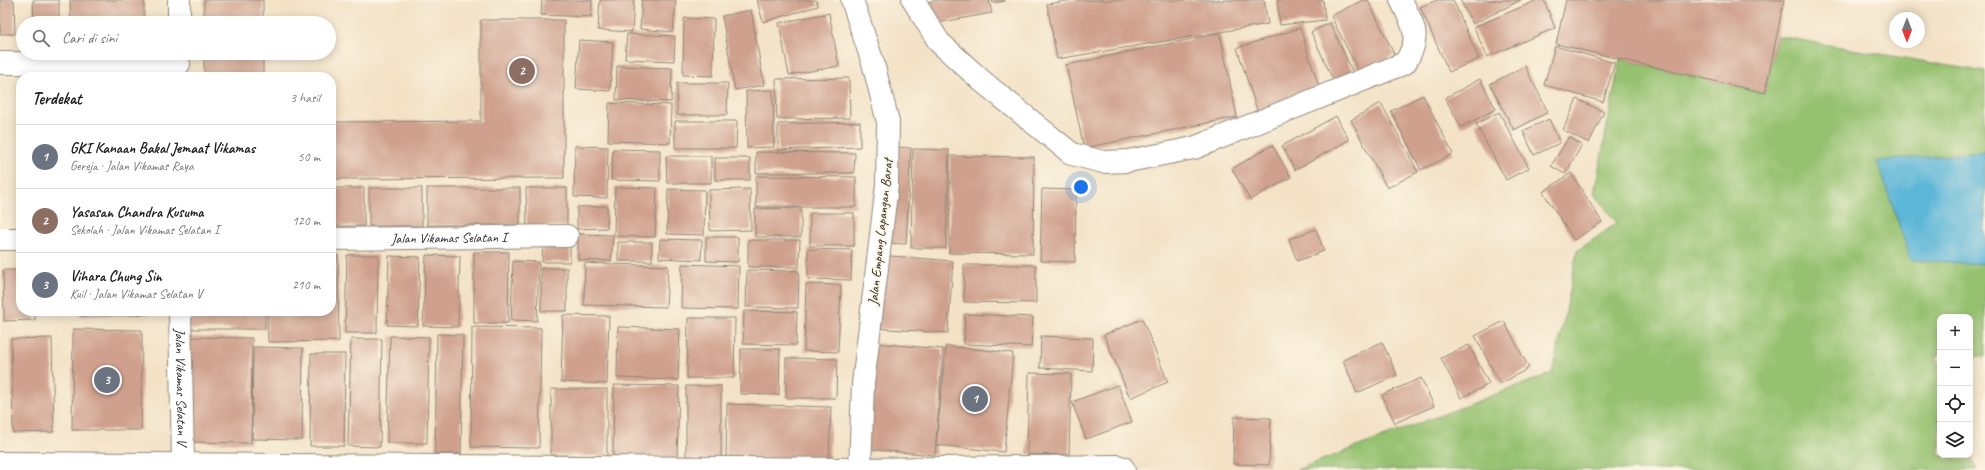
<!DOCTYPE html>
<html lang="id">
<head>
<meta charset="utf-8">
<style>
	body { margin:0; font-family:Caveat,sans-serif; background:#f6f6f6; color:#202124 }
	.controls { position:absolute; right:12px; bottom:12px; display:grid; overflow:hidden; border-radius:8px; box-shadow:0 2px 10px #0003 }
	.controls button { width:36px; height:36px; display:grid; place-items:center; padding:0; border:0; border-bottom:1px solid #e0e0e0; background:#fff; color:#202124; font:20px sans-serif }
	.compass { position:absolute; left:1889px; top:12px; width:36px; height:36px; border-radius:50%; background:#fff; box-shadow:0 2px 10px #0003; rotate:180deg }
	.you { position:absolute; left:1081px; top:187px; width:14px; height:14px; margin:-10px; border:3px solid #fff; border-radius:50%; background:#1a73e8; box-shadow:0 0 0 6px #1a73e833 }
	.badge { display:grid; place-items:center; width:26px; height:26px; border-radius:50%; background:#0f766e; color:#fff; font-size:13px; font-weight:700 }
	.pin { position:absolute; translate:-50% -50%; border:2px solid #fff; box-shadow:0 1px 4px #0006 }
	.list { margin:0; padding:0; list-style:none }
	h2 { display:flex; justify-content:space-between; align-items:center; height:52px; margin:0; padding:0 16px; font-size:17px }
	h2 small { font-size:13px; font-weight:400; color:#757577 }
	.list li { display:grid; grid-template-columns:26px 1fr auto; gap:12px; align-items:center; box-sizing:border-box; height:64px; padding:0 16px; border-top:1px solid #e0e0e0 }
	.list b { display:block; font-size:15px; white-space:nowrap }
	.list p { margin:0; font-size:13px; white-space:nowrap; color:#757577 }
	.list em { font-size:13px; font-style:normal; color:#757577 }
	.icon { flex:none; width:22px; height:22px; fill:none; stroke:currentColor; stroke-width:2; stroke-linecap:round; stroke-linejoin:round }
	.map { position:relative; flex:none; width:1985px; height:470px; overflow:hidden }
	.search { position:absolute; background:#fff; box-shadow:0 2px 10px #0003; left:16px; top:16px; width:320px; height:44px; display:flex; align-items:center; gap:10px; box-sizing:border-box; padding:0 14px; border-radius:22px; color:#757577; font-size:15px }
	.panel { position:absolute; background:#fff; box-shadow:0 2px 10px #0003; left:16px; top:72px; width:320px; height:244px; border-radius:16px }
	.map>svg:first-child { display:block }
	.green { fill:#95c16f; stroke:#60764d }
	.water { fill:#5bb6d8; stroke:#437082 }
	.building { fill:#cfa08d }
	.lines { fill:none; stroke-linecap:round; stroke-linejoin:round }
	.minor-casing { stroke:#8f8678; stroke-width:24 }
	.minor { stroke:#fff; stroke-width:22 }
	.labels { text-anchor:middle; stroke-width:3.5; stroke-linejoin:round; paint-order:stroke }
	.street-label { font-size:14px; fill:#2b2b2b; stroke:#fcf5e5 }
</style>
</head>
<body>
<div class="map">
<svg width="1985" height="470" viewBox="0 0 1985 470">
	<rect width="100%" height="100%" fill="#fcf5e5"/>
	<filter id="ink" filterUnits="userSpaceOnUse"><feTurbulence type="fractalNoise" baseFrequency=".025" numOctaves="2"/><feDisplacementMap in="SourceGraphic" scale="8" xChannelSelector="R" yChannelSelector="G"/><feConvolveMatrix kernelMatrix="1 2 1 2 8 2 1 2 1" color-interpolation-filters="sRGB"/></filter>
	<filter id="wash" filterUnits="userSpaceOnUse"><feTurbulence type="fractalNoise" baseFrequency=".012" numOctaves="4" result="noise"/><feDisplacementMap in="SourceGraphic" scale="16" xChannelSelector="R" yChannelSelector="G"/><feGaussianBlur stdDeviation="0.9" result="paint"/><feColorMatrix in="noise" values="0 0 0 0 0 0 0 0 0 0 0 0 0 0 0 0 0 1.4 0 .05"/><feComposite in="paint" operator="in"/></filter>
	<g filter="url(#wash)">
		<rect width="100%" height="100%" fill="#f3e2c6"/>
		<!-- green -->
		<path class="green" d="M1777,36L1985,72V357L1970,356V317H1940V355H1936L1940,365V455H1970V451L1977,470H1296L1552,373L1566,311L1577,251L1617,223L1594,194L1620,59L1765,93Z"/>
		<!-- water -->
		<path class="water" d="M1985,152V264L1911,260L1877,161Z"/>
		<g id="blocks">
			<!-- building -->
			<g class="building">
				<path d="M0,0H14L15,34H0Z"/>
				<path d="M33,0H59V23H34Z"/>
				<path d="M70,0H144V23H71Z"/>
				<rect x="204" y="0" width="59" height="23"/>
				<path d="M542,0H592L591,17L541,15Z"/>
				<path d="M600,0H634L632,32L598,30Z"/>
				<path d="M642,0H676L673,32L640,29Z"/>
				<path d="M757,0H816L818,6L763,22Z"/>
				<path d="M939,0H989L992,13L931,24L927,2Z"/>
				<path d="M992,0H1005V1L993,3Z"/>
				<path d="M1073,0H1264L1268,24L1057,59L1047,4Z"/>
				<path d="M1277,0H1323L1325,20L1280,25Z"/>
				<path d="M1363,0H1368L1394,54L1361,76L1331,16Z"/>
				<path d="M1437,0H1453L1479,59L1449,72L1420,7Z"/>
				<path d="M1460,0H1521L1473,24Z"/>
				<path d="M1538,0H1544L1555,28L1487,57L1474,27Z"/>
				<path d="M1566,0H1784L1765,93L1556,44Z"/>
				<path d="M751,10L764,85L735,90L722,16Z"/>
				<path d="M829,13L839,66L789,75L779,23Z"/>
				<path d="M684,18L714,19L713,76L683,75Z"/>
				<path d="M481,20H564V178L331,179V122L481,121Z"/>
				<path d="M1330,23L1355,77L1336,86L1311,32Z"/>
				<path d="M1300,28L1321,93L1258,113L1237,48Z"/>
				<path d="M1220,33L1237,117L1084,148L1066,65Z"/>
				<path d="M627,34L675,36L674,61L625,59Z"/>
				<path d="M579,40L613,42L610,91L576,89Z"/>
				<path d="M1555,46L1615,63L1603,102L1544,85Z"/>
				<rect x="204" y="53" width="59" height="24"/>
				<path d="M617,66L672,68L671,102L616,100Z"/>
				<path d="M1525,66L1548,112L1514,130L1490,84Z"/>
				<path d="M849,78L850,118L777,119L776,79Z"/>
				<path d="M1480,79L1496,109L1461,127L1445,98Z"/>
				<path d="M677,83H728L727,115H677Z"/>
				<path d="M773,90L774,147L747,148L746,91Z"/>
				<path d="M1423,95L1453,154L1421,170L1391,111Z"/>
				<path d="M1577,99L1604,112L1589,143L1563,130Z"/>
				<path d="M609,103L671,105L670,143L608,141Z"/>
				<path d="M1381,103L1418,172L1387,188L1351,120Z"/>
				<path d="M1499,112L1529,168L1506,180L1476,124Z"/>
				<path d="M1336,116L1349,140L1295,170L1282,146Z"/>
				<path d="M1549,119L1560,143L1534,155L1523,131Z"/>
				<path d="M675,121H737L736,148H675Z"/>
				<path d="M860,122V147L778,150V124Z"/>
				<path d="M1569,137L1582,145L1565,174L1551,166Z"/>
				<path d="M1272,145L1291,177L1250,200L1232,169Z"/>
				<path d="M575,146L608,147L607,198L574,197Z"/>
				<path d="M891,147L911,148L906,244L886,243Z"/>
				<path d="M613,149L660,150V181L611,180Z"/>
				<path d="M913,149L949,150L946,248H911Z"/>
				<path d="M756,152L855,153L854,173H756Z"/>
				<path d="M666,156H711V183H667Z"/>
				<path d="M950,156L1034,157L1033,254L949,253Z"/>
				<rect x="715" y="158" width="35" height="22"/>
				<path d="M1571,173L1602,222L1574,240L1543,192Z"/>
				<path d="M756,176L856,177V207H756Z"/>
				<path d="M615,187L657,188L655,237L614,236Z"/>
				<rect x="331" y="188" width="33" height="38"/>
				<rect x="369" y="188" width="53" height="38"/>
				<rect x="427" y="188" width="93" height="37"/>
				<path d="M526,188H567V226H527Z"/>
				<path d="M668,189L705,190L704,235L667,234Z"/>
				<path d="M750,189L751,230L710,231L709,190Z"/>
				<path d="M1042,189L1076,190L1075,262L1040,261Z"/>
				<path d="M607,206V228L577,229V207Z"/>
				<path d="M801,208V237H755V209Z"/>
				<rect x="810" y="213" width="44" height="33"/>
				<path d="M1316,229L1324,251L1297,261L1289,239Z"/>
				<path d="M578,234L613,235L611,261L578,260Z"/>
				<path d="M706,237H738V262L706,261Z"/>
				<path d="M660,239L702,240L701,260L659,258Z"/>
				<path d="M748,240H800L799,267H748Z"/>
				<path d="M543,241H570V262H542Z"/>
				<rect x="618" y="242" width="34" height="19"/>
				<path d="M808,249L852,250L851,280L808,279Z"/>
				<path d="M474,252H509L508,323H474Z"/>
				<path d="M331,255H338L339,341L268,342L267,311H331Z"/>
				<path d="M347,255H378L377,333H345Z"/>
				<path d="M426,255L460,256L458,327L423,326Z"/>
				<path d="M879,255L953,261L948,333L874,328Z"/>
				<path d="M389,256L420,257L418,326L387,325Z"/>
				<path d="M513,261L539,262L537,321L511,320Z"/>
				<path d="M585,263L668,266L666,307L584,305Z"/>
				<path d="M682,264L739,266L738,309L681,308Z"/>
				<path d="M964,265H1036V303L964,302Z"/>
				<rect x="541" y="268" width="26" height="43"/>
				<path d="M3,270H21V311H35V320L4,321Z"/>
				<path d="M747,270L799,271L798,308L746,307Z"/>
				<path d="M806,284L841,285L838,352L804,351Z"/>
				<path d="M52,311H68V312L52,313Z"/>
				<path d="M79,311H149V314L80,316Z"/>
				<rect x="185" y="311" width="80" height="18"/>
				<path d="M744,311L797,312L796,345L743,344Z"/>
				<path d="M965,314L1033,317L1031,347L964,344Z"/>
				<path d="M563,315L609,316L607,384L561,382Z"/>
				<path d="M688,318H735L734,378H687Z"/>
				<path d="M1142,319L1168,382L1130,398L1104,335Z"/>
				<path d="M1504,321L1529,368L1500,384L1475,336Z"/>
				<path d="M472,327L541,328L539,448L471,447Z"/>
				<path d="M618,327L680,329L678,380L617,378Z"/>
				<path d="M73,329L142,330L141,430H72Z"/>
				<path d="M437,334L463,335L461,454H435Z"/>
				<path d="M390,336L429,337L427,443H387Z"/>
				<path d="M1041,336L1093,338L1092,371L1040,368Z"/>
				<path d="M186,337L252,338L251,443L185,442Z"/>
				<path d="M52,338L54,432L13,433L11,339Z"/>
				<path d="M351,339H382L380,447L348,446Z"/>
				<path d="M1382,342L1397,375L1357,393L1343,360Z"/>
				<path d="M873,343L943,349L935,455L864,449Z"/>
				<path d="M1469,345L1489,384L1461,398L1441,358Z"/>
				<path d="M946,346L1013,353L1004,452L936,445Z"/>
				<path d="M253,347L303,348L302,440L252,439Z"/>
				<path d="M741,349H780L779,395L740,394Z"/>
				<path d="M311,354H345L344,446H310Z"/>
				<path d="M786,358L837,359L836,398H786Z"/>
				<path d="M1029,373L1071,374L1069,455L1027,454Z"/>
				<path d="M1421,378L1434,406L1395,423L1382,395Z"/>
				<path d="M614,385L679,386L677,462L613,460Z"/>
				<path d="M1118,385L1132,422L1086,439L1072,402Z"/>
				<rect x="686" y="386" width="35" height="74"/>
				<path d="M551,389H607V456L551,455Z"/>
				<path d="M727,404L831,407L829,460L726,458Z"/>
				<path d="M1234,417L1271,418L1269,465L1233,464Z"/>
			</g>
		</g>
	</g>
	<g filter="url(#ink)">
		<use href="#blocks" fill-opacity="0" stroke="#8f8678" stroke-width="1"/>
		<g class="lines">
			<defs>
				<g id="minor">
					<path d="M179,0V23"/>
					<path d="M852,0L873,63L888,122L887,185L863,384L860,469"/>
					<path d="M913,0L939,42L983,82L1072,154L1103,162L1128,161L1194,148L1405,63C1422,36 1414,27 1401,0"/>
					<path d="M0,63L179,64"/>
					<path d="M0,239H21"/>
					<path id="s1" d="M331,239L567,236"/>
					<path id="s2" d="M180,311L183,464"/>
					<path d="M0,463L860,469L1117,466L1123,468L1124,470"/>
				</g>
			</defs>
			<!-- minor casing -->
			<use href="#minor" class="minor-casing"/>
			<!-- minor -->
			<use href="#minor" class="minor"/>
		</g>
	</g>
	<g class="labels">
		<!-- street labels -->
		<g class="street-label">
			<text transform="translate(880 232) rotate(-84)" y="5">Jalan Empang Lapangan Barat</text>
			<text dy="5" stroke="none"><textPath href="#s1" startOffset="118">Jalan Vikamas Selatan I</textPath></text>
			<text dy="5" stroke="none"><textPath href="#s2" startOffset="76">Jalan Vikamas Selatan V</textPath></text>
		</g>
	</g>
</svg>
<div class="controls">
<button>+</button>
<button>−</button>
<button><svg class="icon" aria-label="locate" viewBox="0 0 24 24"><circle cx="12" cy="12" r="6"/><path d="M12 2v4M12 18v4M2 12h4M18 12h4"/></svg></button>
<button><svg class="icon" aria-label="layers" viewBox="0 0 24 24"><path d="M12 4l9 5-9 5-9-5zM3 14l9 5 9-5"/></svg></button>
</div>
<svg class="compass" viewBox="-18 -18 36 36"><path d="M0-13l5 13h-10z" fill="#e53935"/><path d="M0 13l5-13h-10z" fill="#757577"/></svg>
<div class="you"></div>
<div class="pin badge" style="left:975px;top:399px;background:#6b7280">1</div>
<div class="pin badge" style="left:522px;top:71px;background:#8d6e63">2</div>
<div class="pin badge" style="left:107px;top:380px;background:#6b7280">3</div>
<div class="search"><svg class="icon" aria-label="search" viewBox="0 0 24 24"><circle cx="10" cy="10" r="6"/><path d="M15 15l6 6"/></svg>Cari di sini</div>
<section class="panel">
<h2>Terdekat<small>3 hasil</small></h2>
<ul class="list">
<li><span class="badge" style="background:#6b7280">1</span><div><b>GKI Kanaan Bakal Jemaat Vikamas</b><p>Gereja · Jalan Vikamas Raya</p></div><em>50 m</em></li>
<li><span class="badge" style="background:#8d6e63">2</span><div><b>Yasasan Chandra Kusuma</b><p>Sekolah · Jalan Vikamas Selatan I</p></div><em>120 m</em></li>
<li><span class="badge" style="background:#6b7280">3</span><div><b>Vihara Chung Sin</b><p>Kuil · Jalan Vikamas Selatan V</p></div><em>210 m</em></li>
</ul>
</section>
</div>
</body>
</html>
